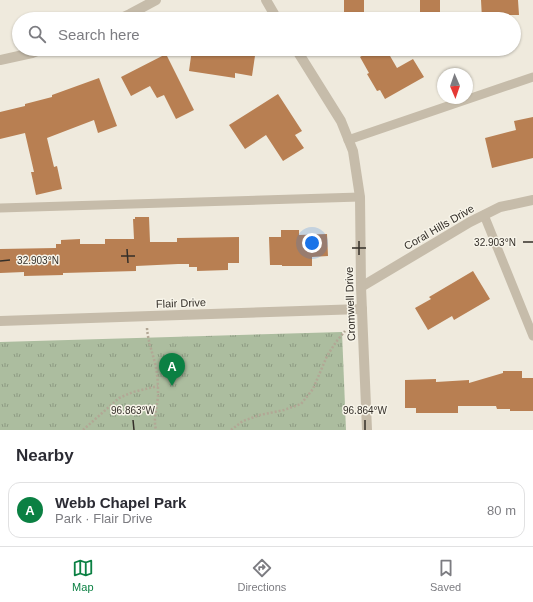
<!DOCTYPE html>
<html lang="en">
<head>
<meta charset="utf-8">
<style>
	body { margin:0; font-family:Arial,sans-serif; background:#f2f2f3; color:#2b2b33 }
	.compass { position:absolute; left:437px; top:68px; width:36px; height:36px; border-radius:50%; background:#fff; box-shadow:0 1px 3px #0004; rotate:178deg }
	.you { position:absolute; left:312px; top:243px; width:14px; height:14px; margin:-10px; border:3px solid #fff; border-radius:50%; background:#1a73e8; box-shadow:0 0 0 6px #1a73e833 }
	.badge { display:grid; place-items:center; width:26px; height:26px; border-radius:50%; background:#0b8043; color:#fff; font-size:13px; font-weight:700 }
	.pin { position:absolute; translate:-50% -33px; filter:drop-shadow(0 1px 2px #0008) }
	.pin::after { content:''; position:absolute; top:21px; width:14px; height:12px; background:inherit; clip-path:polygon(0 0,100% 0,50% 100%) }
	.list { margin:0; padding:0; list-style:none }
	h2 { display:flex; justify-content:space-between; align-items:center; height:52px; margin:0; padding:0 16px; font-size:17px }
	h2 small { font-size:13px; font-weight:400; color:#7c7c81 }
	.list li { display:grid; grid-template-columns:26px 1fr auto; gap:12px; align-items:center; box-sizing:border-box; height:56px; margin:0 8px 8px; padding:0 8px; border:1px solid #e1e1e2; border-radius:12px }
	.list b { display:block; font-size:15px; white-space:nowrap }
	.list p { margin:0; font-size:13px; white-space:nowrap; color:#7c7c81 }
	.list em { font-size:13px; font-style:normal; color:#7c7c81 }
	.icon { flex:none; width:22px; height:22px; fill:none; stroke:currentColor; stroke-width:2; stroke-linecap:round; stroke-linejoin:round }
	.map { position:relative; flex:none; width:533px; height:430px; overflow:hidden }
	.search { position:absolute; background:#fff; box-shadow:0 1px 3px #0004; left:12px; right:12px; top:12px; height:44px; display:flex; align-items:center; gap:10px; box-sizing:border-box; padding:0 14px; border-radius:22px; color:#7c7c81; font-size:15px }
	.sheet { height:116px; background:#fff }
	nav { display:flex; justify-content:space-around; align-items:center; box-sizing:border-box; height:56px; border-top:1px solid #e1e1e2; background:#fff; font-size:11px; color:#7c7c81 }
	nav a { display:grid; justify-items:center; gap:2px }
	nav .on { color:#0b8043 }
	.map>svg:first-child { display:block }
	.park { fill:url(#park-tufts) }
	.building { fill:#b87f52 }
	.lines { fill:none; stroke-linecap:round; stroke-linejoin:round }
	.path { stroke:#b2a795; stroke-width:2.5; stroke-dasharray:2 2; stroke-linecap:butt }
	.service { stroke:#c6bcaa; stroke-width:9 }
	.minor { stroke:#c6bcaa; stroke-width:10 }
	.tertiary { stroke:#c6bcaa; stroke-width:10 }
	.ticks { fill:none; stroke:#342f29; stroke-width:1.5 }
	.labels { text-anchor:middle; stroke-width:3; stroke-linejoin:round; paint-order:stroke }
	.street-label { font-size:11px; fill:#342f29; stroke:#f7f4e9 }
	.ticks-label { font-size:10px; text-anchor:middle; fill:#342f29; stroke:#f7f4e9; stroke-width:3; stroke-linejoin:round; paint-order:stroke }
</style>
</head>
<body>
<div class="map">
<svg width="533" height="430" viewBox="0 0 533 430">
	<defs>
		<pattern id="park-tufts" width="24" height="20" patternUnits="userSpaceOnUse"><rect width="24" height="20" fill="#acbd9f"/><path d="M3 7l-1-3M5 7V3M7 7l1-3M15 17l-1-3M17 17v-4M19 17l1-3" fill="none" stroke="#8d9a82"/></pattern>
	</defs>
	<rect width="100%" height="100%" fill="#efeadd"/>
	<!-- park -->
	<path class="park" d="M342,332L346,430H0V342Z"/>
	<!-- building -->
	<g class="building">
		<rect x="344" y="0" width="20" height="19"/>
		<rect x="420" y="0" width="20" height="19"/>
		<path d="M481,0H518L519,15H502L503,19H482Z"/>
		<path d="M192,49H256L252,76L235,73V78L189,71Z"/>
		<path d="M373,49H386L397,68L413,59L424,77L385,99L380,90L377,91L367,74L369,73L360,57Z"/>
		<path d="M166,54L194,110L176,119L164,95L157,98L150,86L131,96L121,77Z"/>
		<path d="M99,78L117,126L98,133L94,120L47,138L54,167L57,166L62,189L36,195L31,172H34L25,133L0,139V112L25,106V104L52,97V95Z"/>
		<path d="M278,94L302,131L295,135L304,148L283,161L266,135L245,149L229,125Z"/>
		<path d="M533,117V158L492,168L485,138L516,130L514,121Z"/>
		<path d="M135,217H149L150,242H177V238L239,237V263H228V270L197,271V267H189V264H178L136,266V271L63,273V275L24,276V272L0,273V249L56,248V244H61V240L80,239V244H105V239H134L133,219H135Z"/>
		<path d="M281,230H299V235L327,234L328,256L312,257V266H282V265H270L269,237H281Z"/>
		<path d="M473,271L490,299L454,320L452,316L428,330L415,308L431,299L429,297Z"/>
		<path d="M503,371H522V378H533V411H510V409H497L496,406H458V413H416V408H405V380L436,379V382L469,380V383L503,373Z"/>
	</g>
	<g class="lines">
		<!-- path -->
		<g class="path">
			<path d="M147,328C148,344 155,358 157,374C158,381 158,389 158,396C157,408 153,418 156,430"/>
			<path d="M83,430L119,398L133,392L158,386"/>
			<path d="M231,430L243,421L260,415L284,410L301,404L313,389L327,356L336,342L345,331"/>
		</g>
		<!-- service -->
		<g class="service">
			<path d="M348,140L533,77"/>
			<path d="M0,208L360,197"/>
			<path d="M484,215L533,336"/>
		</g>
		<!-- minor -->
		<g class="minor">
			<path d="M361,287L470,222L500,207L533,200"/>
			<path d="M0,321L362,309"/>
		</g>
		<!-- tertiary -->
		<g class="tertiary">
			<path d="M266,0L277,19"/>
			<path d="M119,19L130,14L156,0"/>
			<path d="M296,49L341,121L353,151L360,197L361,287L367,430"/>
			<path d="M0,60L32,53L42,49"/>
		</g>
	</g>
	<!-- ticks -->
	<path class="ticks" d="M359,241V255M523,242H533M352,248H366M127,249L128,263M121,256H135M0,261L10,260M133,420L134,430M365,420V430"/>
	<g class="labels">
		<!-- street labels -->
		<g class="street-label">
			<text transform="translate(439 227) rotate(-30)" y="4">Coral Hills Drive</text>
			<text transform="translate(181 303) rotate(-2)" y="4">Flair Drive</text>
			<text transform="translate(350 304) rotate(-92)" y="4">Cromwell Drive</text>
		</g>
	</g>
	<g class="ticks-label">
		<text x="495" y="246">32.903°N</text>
		<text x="38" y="264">32.903°N</text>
		<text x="133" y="414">96.863°W</text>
		<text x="365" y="414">96.864°W</text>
	</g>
</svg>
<svg class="compass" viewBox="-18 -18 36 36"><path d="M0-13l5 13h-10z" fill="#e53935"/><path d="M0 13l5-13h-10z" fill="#7c7c81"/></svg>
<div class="you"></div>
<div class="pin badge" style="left:172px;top:386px">A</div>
<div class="search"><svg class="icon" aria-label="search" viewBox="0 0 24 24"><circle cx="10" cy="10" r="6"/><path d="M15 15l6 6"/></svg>Search here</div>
</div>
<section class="sheet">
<h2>Nearby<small></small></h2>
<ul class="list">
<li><span class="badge">A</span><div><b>Webb Chapel Park</b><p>Park · Flair Drive</p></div><em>80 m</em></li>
</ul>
</section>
<nav>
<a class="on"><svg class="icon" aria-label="map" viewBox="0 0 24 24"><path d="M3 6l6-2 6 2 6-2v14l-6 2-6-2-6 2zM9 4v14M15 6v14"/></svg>Map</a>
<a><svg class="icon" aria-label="directions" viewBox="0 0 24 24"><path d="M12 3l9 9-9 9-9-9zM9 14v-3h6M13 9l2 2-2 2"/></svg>Directions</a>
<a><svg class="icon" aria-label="saved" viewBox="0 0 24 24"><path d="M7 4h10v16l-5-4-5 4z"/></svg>Saved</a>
</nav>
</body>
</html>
